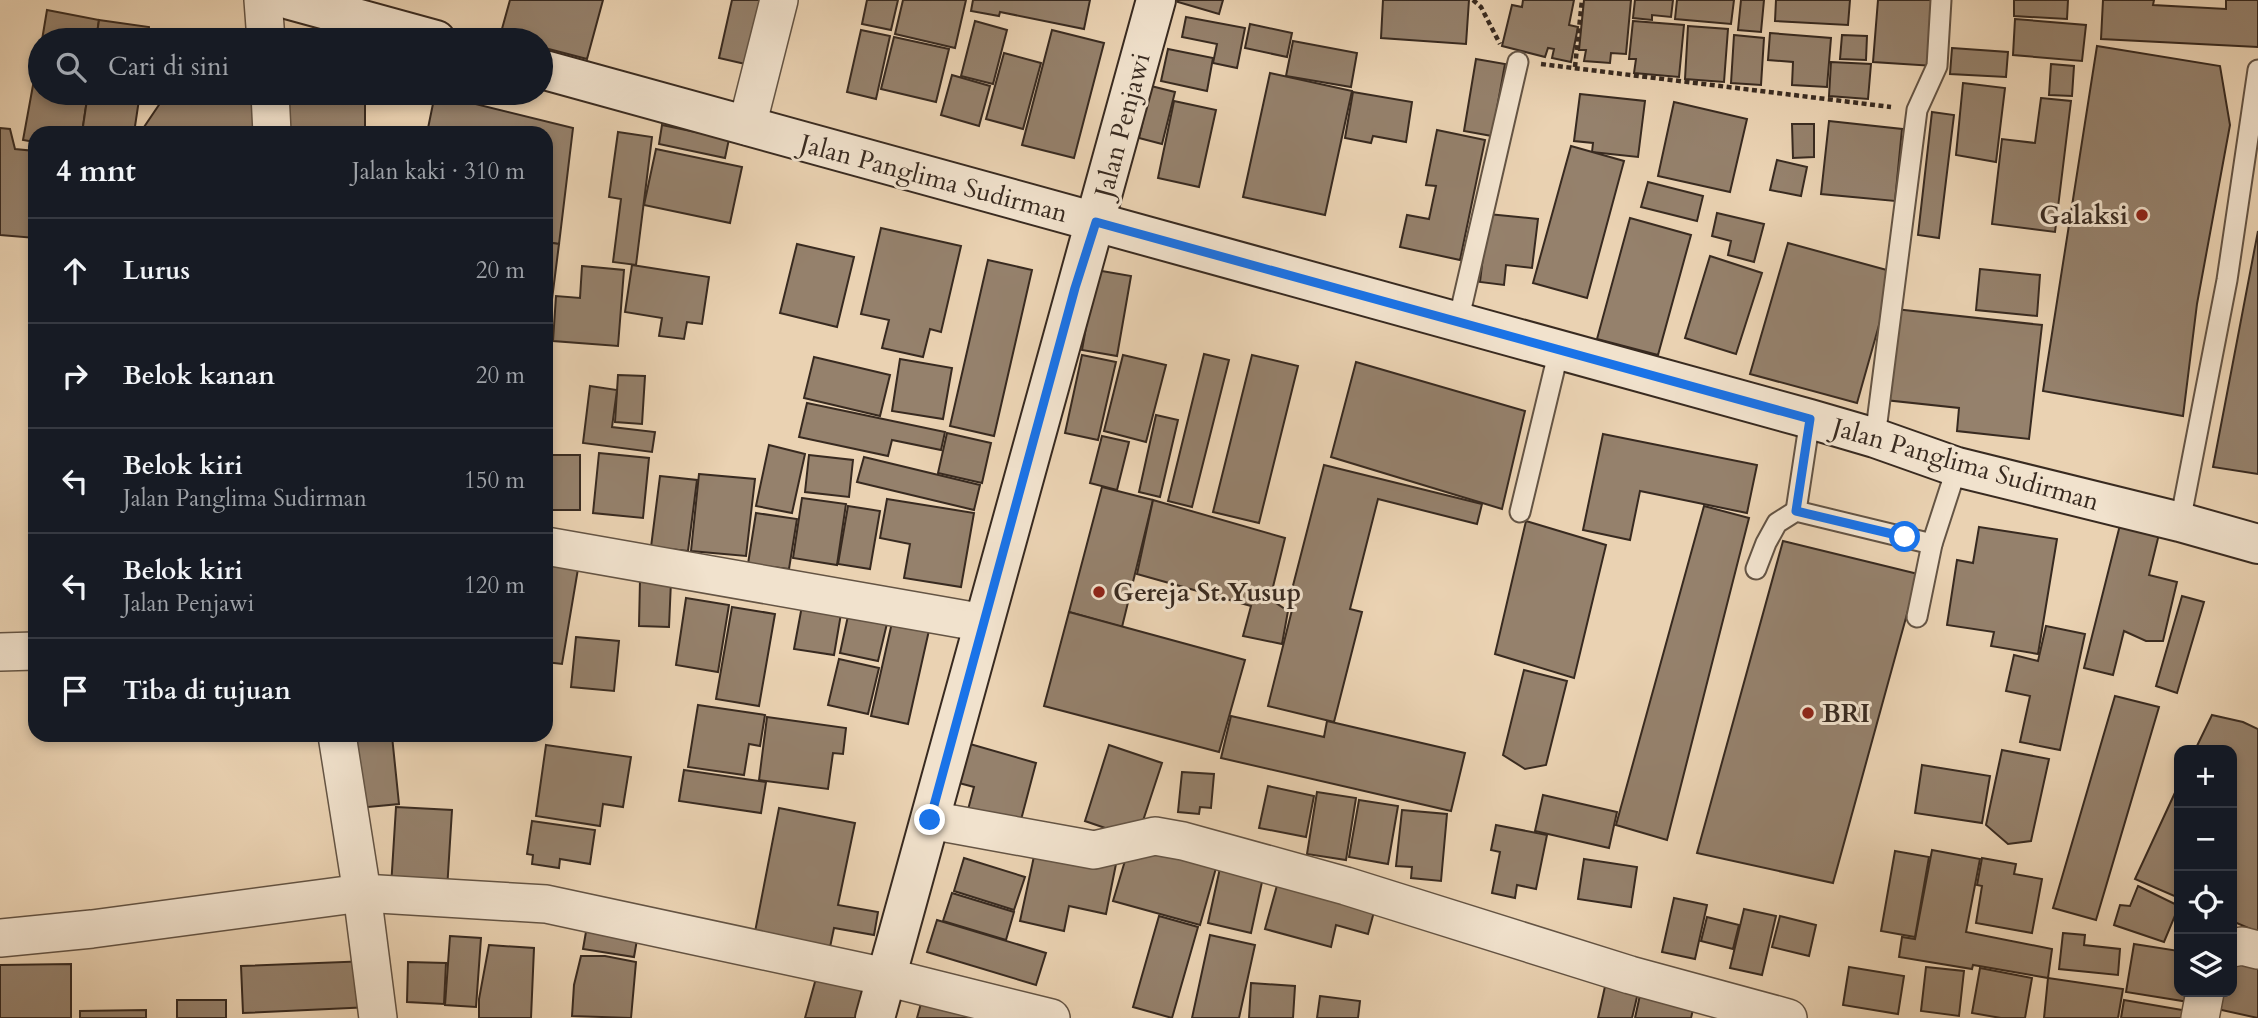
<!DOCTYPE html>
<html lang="id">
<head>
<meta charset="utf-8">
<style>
	body { margin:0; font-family:Cardo,serif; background:#20242c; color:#f1f3f6 }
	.controls { position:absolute; right:21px; bottom:21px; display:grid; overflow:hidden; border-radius:14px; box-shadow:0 4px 10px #0003 }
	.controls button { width:63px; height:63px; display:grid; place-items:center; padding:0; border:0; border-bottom:2px solid #363941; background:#171b24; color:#f1f3f6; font:35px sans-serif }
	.stop { position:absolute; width:21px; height:21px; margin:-16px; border:5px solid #1a73e8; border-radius:50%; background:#fff }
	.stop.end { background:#1a73e8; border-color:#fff; box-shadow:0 2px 7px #0008 }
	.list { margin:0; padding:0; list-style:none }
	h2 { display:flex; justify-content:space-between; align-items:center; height:91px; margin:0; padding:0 28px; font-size:30px }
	h2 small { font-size:23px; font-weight:400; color:#9ea1a6 }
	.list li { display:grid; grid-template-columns:46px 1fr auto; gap:21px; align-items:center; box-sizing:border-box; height:105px; padding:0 28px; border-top:2px solid #363941 }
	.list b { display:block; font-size:26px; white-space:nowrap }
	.list p { margin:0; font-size:23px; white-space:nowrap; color:#9ea1a6 }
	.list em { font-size:23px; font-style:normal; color:#9ea1a6 }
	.icon { flex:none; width:38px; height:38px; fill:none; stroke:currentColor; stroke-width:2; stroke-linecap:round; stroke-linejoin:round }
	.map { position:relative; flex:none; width:2258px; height:1018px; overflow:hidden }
	.search { position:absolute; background:#171b24; box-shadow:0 4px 10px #0003; left:28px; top:28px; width:525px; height:77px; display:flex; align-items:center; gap:18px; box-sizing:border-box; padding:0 24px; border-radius:38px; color:#9ea1a6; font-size:26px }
	.panel { position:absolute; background:#171b24; box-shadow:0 4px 10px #0003; left:28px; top:126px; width:525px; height:616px; border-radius:21px }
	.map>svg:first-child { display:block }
	.building { fill:#95816c; stroke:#382a20; stroke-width:2 }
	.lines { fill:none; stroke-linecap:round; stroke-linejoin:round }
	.lane-casing { stroke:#645444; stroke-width:23 }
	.street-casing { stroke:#645444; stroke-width:40 }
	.secondary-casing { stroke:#382a20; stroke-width:42 }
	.path { stroke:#382a20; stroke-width:4.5; stroke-dasharray:5 3.5; stroke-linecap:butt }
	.lane { stroke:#f1e2cd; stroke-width:19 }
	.street { stroke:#f1e2cd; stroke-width:37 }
	.secondary { stroke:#f1e2cd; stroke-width:38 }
	.route { stroke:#1a73e8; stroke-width:9 }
	.poi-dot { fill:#8f2418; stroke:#f1e2cd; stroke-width:2.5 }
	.labels { text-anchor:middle; stroke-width:6; stroke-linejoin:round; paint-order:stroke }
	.street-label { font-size:26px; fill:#382a20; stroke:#f1e2cd }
	.poi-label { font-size:26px; font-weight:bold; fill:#382a20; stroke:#f1e2cd; text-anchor:start }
</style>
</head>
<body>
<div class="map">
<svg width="2258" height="1018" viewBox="0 0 2258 1018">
	<rect width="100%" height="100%" fill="#ead2b2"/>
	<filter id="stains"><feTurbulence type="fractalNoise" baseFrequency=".00286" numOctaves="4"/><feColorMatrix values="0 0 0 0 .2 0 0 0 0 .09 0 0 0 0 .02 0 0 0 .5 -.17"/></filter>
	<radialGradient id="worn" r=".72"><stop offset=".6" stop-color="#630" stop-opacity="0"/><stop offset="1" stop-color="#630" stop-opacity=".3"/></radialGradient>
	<!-- building -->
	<g class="building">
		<path d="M510,0H603L587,59L541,47V40H517L500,36Z"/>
		<path d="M732,0H768L754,66L719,58Z"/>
		<path d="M867,0H898L891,30L862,24Z"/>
		<path d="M903,0H966L955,48L895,34Z"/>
		<path d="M973,0H1090L1084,29L1000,12L999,16L971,11Z"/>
		<path d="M1178,0H1223L1219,14L1178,2Z"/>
		<path d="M1383,0H1469L1466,44L1381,38Z"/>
		<path d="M1523,0H1574L1569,25L1578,27L1571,62L1552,58L1554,49L1548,48L1545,57L1502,46L1512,5L1522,7Z"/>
		<path d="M1584,0H1631L1626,54L1611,53L1610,63L1584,61L1586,50H1579Z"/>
		<path d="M1635,0H1673L1671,17L1652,15V20L1633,18Z"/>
		<path d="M1677,0H1734L1731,24L1675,19Z"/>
		<path d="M1741,0H1764L1761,32L1738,30Z"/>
		<path d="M1776,0H1850L1848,25L1775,21Z"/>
		<path d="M1878,0H1939L1934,66L1873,62Z"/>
		<path d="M2014,0H2068L2067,19L2014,16Z"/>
		<path d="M2103,0H2154L2153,5L2226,9V0H2258V47L2101,39Z"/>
		<path d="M47,10L99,20L96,40H42Z"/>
		<path d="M1186,17L1245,28L1237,68L1213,63L1217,44L1182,37Z"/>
		<path d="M2015,19L2086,25L2082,61L2013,55Z"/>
		<path d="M99,20L149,27L148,40H96Z"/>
		<path d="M975,21L1007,30L993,84L961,76Z"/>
		<path d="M1633,21L1684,25L1679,77L1634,73L1636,59H1629Z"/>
		<path d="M1250,24L1292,33L1287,57L1245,48Z"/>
		<path d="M1688,26L1728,29L1724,82L1685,79Z"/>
		<path d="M861,30L890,36L876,99L847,92Z"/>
		<path d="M1052,30L1104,43L1074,158L1022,145Z"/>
		<path d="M1770,33L1831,38L1827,87L1792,85L1793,62L1768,60Z"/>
		<path d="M1734,35L1764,38L1761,85L1731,83Z"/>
		<path d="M1842,35L1867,36L1866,60L1840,59Z"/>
		<path d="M894,37L949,49L936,102L881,89Z"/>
		<path d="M1293,41L1357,53L1351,87L1286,76Z"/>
		<path d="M2097,46L2220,66L2230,125L2197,304L2183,416L2043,391Z"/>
		<path d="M40,47V93H88L82,133H35V142L23,140Z"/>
		<path d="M1952,48L2008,52L2006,77L1950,74Z"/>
		<path d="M1168,49L1213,58L1207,91L1161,81Z"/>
		<path d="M1004,53L1041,63L1023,129L986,119Z"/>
		<path d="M1476,59L1505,64L1492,136L1464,131Z"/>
		<path d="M1831,62L1871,64L1868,99L1829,96Z"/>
		<path d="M2051,64L2074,66L2072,96L2049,95Z"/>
		<path d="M1270,73L1352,91L1325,215L1243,197Z"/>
		<path d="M952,75L990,86L979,126L941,115Z"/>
		<path d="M1963,83L2005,88L1996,162L1956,155Z"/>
		<path d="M1151,86L1175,92L1162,144L1139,138Z"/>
		<path d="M1353,92L1412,102L1406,142L1373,136L1371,143L1345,138Z"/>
		<path d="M88,93H140L134,133H82Z"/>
		<path d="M167,93H259L261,133H140Z"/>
		<path d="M281,93H365V133H283Z"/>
		<path d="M435,94L573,128L559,244L546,242V133H427Z"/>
		<path d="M1580,94L1645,101L1638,157L1592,152L1593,143L1574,141Z"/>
		<path d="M2041,98L2071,101L2055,232L1992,224L2002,139L2035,143Z"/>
		<path d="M1174,101L1216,110L1199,187L1158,178Z"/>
		<path d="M1674,102L1747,119L1730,192L1658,176Z"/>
		<path d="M1932,112L1954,115L1939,238L1918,235Z"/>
		<path d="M1829,121L1902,129L1895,201L1821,194Z"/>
		<path d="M1792,124H1814V157L1793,158Z"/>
		<path d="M662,125L729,139L725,158L659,144Z"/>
		<path d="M0,128L10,129L15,149L35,151V238L0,235Z"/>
		<path d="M1437,130L1485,140L1460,260L1400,247L1407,215L1429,219L1436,186L1426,185Z"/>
		<path d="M618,132L652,137L636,265L613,262L621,199L609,197Z"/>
		<path d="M1571,146L1624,161L1587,298L1533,283Z"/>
		<path d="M656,149L742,167L730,223L644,205Z"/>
		<path d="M1777,160L1807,167L1801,196L1770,190Z"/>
		<path d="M1648,182L1703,196L1697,221L1641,207Z"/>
		<path d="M1717,213L1764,224L1754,262L1728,255L1731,241L1712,236Z"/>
		<path d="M1488,214L1538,219L1532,268L1506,265L1504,285L1480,282Z"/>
		<path d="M1630,218L1691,235L1658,355L1597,339Z"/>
		<path d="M881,228L961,246L941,332L930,329L923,357L882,348L889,320L861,314Z"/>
		<path d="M2258,231V474L2213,467Z"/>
		<path d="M546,242L559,244L546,347Z"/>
		<path d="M1788,243L1894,272L1857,403L1750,374Z"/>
		<path d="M797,244L854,257L837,327L780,313Z"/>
		<path d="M1710,256L1762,273L1736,354L1685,338Z"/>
		<path d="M988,260L1032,270L994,436L950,426Z"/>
		<path d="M632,265L709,277L702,324L687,322L684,339L659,336L662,318L625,312Z"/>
		<path d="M582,266L624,270L618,346L553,341L556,296L580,298Z"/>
		<path d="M1980,269L2040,275L2037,316L1976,310Z"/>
		<path d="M1096,270L1131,276L1117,356L1082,350Z"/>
		<path d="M1895,309L2042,325L2029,439L1957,431L1959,408L1885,400Z"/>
		<path d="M1204,354L1229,360L1192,507L1168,501Z"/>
		<path d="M1082,355L1116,362L1098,440L1065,433Z"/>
		<path d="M1123,355L1166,365L1146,442L1104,431Z"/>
		<path d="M1252,355L1298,366L1259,523L1213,512Z"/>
		<path d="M814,357L890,375L880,416L804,398Z"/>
		<path d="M900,359L952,368L943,419L892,411Z"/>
		<path d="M1356,362L1525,411L1502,509L1331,457Z"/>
		<path d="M618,375L645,376L642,424L615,422Z"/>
		<path d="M590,386L617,390L612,427L655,432L652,452L583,443Z"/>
		<path d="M807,403L945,432L941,450L892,440L888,456L799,437Z"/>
		<path d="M1156,415L1178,420L1160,497L1139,492Z"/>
		<path d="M947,433L991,443L982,483L938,473Z"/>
		<path d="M1603,434L1757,465L1747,513L1640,491L1630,540L1583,530Z"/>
		<path d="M1102,436L1129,442L1117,490L1090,483Z"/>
		<path d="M769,445L805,454L792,513L756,506Z"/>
		<path d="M599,453L649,458L643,518L593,513Z"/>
		<rect x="546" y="455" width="34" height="55"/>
		<path d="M809,455L853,460L849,497L805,492Z"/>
		<path d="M864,457L980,485L974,510L857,482Z"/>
		<path d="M1324,465L1482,504L1477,524L1378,499L1350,609L1362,612L1334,722L1268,706L1293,606L1288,605Z"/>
		<path d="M699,474L755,479L746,556L691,551Z"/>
		<path d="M660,476L697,480L688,551L651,547Z"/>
		<path d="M1102,487L1153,500L1122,627L1069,612Z"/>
		<path d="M802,498L846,504L837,565L793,558Z"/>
		<path d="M887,499L974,513L961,587L904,578L910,544L880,538Z"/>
		<path d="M1153,500L1285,538L1270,599L1288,611L1282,644L1243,636L1251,606L1137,574Z"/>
		<path d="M848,506L880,511L870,569L838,564Z"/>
		<path d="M1704,506L1749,518L1667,840L1616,825Z"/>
		<path d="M756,513L797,519L789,569L748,564Z"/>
		<path d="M1526,521L1606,545L1574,678L1495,654Z"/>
		<path d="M2121,521L2160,530L2149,575L2177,582L2163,641H2146L2124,631L2113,675L2084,668Z"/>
		<path d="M1979,527L2057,539L2038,654L1991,646L1994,632L1947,625L1957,560L1973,563Z"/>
		<path d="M1783,541L1918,574L1833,883L1697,853Z"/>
		<path d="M546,551L580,557L562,664L546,662Z"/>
		<path d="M640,580L671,581L669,627L639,626Z"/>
		<path d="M804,595L843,602L834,655L794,649Z"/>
		<path d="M2182,596L2204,602L2177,693L2156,686Z"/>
		<path d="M686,598L729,605L718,672L676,665Z"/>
		<path d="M851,602L890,611L878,661L840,653Z"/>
		<path d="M732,607L775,614L759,706L716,699Z"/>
		<path d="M895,609L932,617L908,724L871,716Z"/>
		<path d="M1069,612L1245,660L1219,752L1044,706Z"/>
		<path d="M2046,626L2085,634L2060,750L2020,742L2030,696L2006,691L2014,655L2038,661Z"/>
		<path d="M576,637L619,641L614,691L571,687Z"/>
		<path d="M839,659L879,668L868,714L828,705Z"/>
		<path d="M1524,670L1567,681L1546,765L1525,769L1503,755Z"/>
		<path d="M2115,696L2159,707L2096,920L2053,908Z"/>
		<path d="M698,705L765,715L760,746L749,744L744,775L688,767Z"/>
		<path d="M2212,715L2243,722L2258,729V932L2232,921V750H2195Z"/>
		<path d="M1231,716L1324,737L1327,721L1465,753L1451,811L1221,758Z"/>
		<path d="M767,717L846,728L843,754L833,753L828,789L759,780Z"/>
		<path d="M392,736L399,804L358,808L351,740Z"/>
		<path d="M970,744L1036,763L1017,835L965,821L974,787L959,783Z"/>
		<path d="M546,745L631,757L623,807L603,804L600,826L536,816Z"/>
		<path d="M1109,745L1162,763L1137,839L1085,821Z"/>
		<path d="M2002,750L2049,759L2031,841L2008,844L1986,825Z"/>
		<path d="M1922,765L1990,776L1982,823L1915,813Z"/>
		<path d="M684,770L766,782L761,813L679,801Z"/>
		<path d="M1182,772L1214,774L1211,808L1200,807L1199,814L1178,812Z"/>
		<path d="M2179,784V898L2135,879Z"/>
		<path d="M1268,786L1314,796L1306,837L1259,828Z"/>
		<path d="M1317,792L1356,798L1346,860L1307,854Z"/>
		<path d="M1543,795L1617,812L1609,848L1535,831Z"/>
		<path d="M1359,800L1398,806L1388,864L1349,857Z"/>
		<path d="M396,807L452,810L447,890L391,887Z"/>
		<path d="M779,808L855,823L838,905L878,912L874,935L834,928L829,952L754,937Z"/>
		<path d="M1402,810L1447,814L1441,881L1411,878L1412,867L1396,866Z"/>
		<path d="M532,821L595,830L590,864L560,859L559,868L532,864L533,855L527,854Z"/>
		<path d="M1496,825L1547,835L1536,889L1517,885L1515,898L1492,893L1500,852L1491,850Z"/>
		<path d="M1130,844L1216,868L1200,925L1113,901Z"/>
		<path d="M1036,847L1116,864L1106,914L1069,906L1064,931L1020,921Z"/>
		<path d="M1932,850L1980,859L1966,932L2052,949L2048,978L1973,965L1972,969L1899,957L1902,937L1915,939Z"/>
		<path d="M1895,851L1929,857L1915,937L1881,931Z"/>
		<path d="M964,858L1025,877L1014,910L954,891Z"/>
		<path d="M1982,858L2016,864L2014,874L2042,879L2032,933L1976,923L1982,886L1977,885Z"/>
		<path d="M1222,859L1265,868L1251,933L1208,923Z"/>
		<path d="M1584,859L1637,867L1631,907L1578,899Z"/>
		<path d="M1281,871L1378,897L1368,934L1336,925L1331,947L1265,929Z"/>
		<path d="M2138,886L2179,906L2164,942L2114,925L2120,905L2130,906Z"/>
		<path d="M952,893L1014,912L1006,940L943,921Z"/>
		<path d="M1674,898L1707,905L1695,959L1662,952Z"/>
		<path d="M1744,909L1776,916L1762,975L1730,968Z"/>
		<path d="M1159,916L1198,927L1172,1018L1133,1007Z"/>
		<path d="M1780,916L1816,925L1809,956L1772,947Z"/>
		<path d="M1707,917L1739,925L1733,949L1701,941Z"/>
		<path d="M937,920L1046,953L1036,985L927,952Z"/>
		<path d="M587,926L638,934L634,957L583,949Z"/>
		<path d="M2063,933L2085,935L2084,945L2120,949L2118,975L2059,969Z"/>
		<path d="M1210,935L1255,945L1239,1018H1192Z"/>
		<path d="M450,936L481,938L476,1007L445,1005Z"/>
		<path d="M2134,944L2179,951V992H2197L2195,1003L2126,992Z"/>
		<path d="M489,945L534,948L531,1018H479V999Z"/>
		<path d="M581,956H605L636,962L631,1018L572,1016L574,985Z"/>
		<path d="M2232,956L2258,962V1018L2208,1007L2212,992H2232Z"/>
		<path d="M369,961L371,1007L243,1013L241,966Z"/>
		<path d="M408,962L446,963L444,1004L407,1002Z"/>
		<path d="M71,964V1018H0V965Z"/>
		<path d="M1849,967L1904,976L1898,1014L1843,1005Z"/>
		<path d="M1926,967L1964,971L1959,1016L1921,1011Z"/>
		<path d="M1980,968L2032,978L2025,1018H2001L1972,1013Z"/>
		<path d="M818,971L871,985L862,1018H805Z"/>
		<path d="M1608,973L1641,980L1632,1018H1598Z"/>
		<path d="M2048,978L2123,989L2118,1018H2044Z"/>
		<path d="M1251,983L1295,986L1293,1018H1249Z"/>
		<path d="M1642,986L1696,997L1691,1018H1635Z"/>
		<path d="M923,996L1009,1018H917Z"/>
		<path d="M1320,996L1360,1001L1358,1018H1317Z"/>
		<rect x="177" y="1000" width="49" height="18"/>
		<path d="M2124,1000L2194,1012L2193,1018H2121Z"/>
		<path d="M146,1010V1018H80V1011Z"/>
	</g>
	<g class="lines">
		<defs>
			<g id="lane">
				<path d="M1458,322L1518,62"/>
				<path d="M1875,438L1917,110L1937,66L1941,0"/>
				<path d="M1796,511L1810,419"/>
				<path d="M1520,512L1559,350"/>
				<path d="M2180,522L2227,280L2258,70"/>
				<path d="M1756,569L1766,543L1777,523L1796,511L1932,544L1957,467"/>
				<path d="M1917,617L1932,544"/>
			</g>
			<g id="street">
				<path d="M263,0L266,40"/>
				<path d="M270,93L272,133"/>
				<path d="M747,126L779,0"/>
				<path d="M546,546L984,623"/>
				<path d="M0,652L35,651"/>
				<path d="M337,735L362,893L378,1018"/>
				<path d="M930,820L1094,850L1155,836L1183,841L1346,886L1630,975L1788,1018"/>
				<path d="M0,938L92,929L362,893L546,904L886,977L1051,1018"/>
				<path d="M2232,948L2242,946L2258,950"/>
				<path d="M2200,1018L2205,992"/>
			</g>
			<g id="secondary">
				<path d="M290,0L436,40"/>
				<path d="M541,69L1810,419L1875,438L1957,467L2180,522L2258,544"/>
				<path d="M875,1018L1156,0"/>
			</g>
		</defs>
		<!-- lane casing -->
		<use href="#lane" class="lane-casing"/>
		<!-- street casing -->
		<use href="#street" class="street-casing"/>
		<!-- secondary casing -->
		<use href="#secondary" class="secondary-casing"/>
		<!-- path -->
		<g class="path">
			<path d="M1473,0L1481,7L1500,44"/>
			<path d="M1541,64L1891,107"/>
			<path d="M1575,67L1582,0"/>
		</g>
		<!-- lane -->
		<use href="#lane" class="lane"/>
		<!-- street -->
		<use href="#street" class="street"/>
		<!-- secondary -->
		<use href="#secondary" class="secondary"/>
	</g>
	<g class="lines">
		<!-- route -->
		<path class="route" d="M930,820L1075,288L1096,222L1810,419L1796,511L1905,537"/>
	</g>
	<!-- markers -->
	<g class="poi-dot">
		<circle cx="2142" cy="215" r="7"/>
		<circle cx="1099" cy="592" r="7"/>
		<circle cx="1808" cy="713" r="7"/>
	</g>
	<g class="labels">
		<!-- street labels -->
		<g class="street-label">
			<text transform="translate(1122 125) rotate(-75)" y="9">Jalan Penjawi</text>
			<text transform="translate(934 178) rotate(15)" y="9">Jalan Panglima Sudirman</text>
			<text transform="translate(1966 464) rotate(16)" y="9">Jalan Panglima Sudirman</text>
		</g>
		<!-- poi labels -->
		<g class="poi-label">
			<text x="2128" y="224" text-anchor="end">Galaksi</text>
			<text x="1113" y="601">Gereja St.Yusup</text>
			<text x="1822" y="722">BRI</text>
		</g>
	</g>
	<rect width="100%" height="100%" filter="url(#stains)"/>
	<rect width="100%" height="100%" fill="url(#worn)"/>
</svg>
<div class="controls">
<button>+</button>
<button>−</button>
<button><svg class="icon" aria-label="locate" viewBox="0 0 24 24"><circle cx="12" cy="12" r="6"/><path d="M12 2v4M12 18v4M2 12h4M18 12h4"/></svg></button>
<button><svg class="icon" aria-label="layers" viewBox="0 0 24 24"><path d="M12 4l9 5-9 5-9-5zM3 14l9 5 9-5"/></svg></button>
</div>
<div class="stop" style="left:1905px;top:537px"></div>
<div class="stop end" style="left:930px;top:820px"></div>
<div class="search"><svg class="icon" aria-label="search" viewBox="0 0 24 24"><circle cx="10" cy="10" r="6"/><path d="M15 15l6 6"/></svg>Cari di sini</div>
<section class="panel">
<h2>4 mnt<small>Jalan kaki · 310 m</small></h2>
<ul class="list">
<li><svg class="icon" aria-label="ahead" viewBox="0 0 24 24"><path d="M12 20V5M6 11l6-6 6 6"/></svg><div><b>Lurus</b></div><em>20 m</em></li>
<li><svg class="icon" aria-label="right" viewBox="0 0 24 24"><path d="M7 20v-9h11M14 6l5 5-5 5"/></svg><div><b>Belok kanan</b></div><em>20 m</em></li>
<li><svg class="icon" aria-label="left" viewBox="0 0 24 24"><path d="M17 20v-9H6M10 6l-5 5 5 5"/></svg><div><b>Belok kiri</b><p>Jalan Panglima Sudirman</p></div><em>150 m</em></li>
<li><svg class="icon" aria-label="left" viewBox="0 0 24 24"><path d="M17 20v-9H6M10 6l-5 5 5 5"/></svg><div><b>Belok kiri</b><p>Jalan Penjawi</p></div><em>120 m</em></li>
<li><svg class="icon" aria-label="arrive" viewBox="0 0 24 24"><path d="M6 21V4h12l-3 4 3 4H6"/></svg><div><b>Tiba di tujuan</b></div></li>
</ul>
</section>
</div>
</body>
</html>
